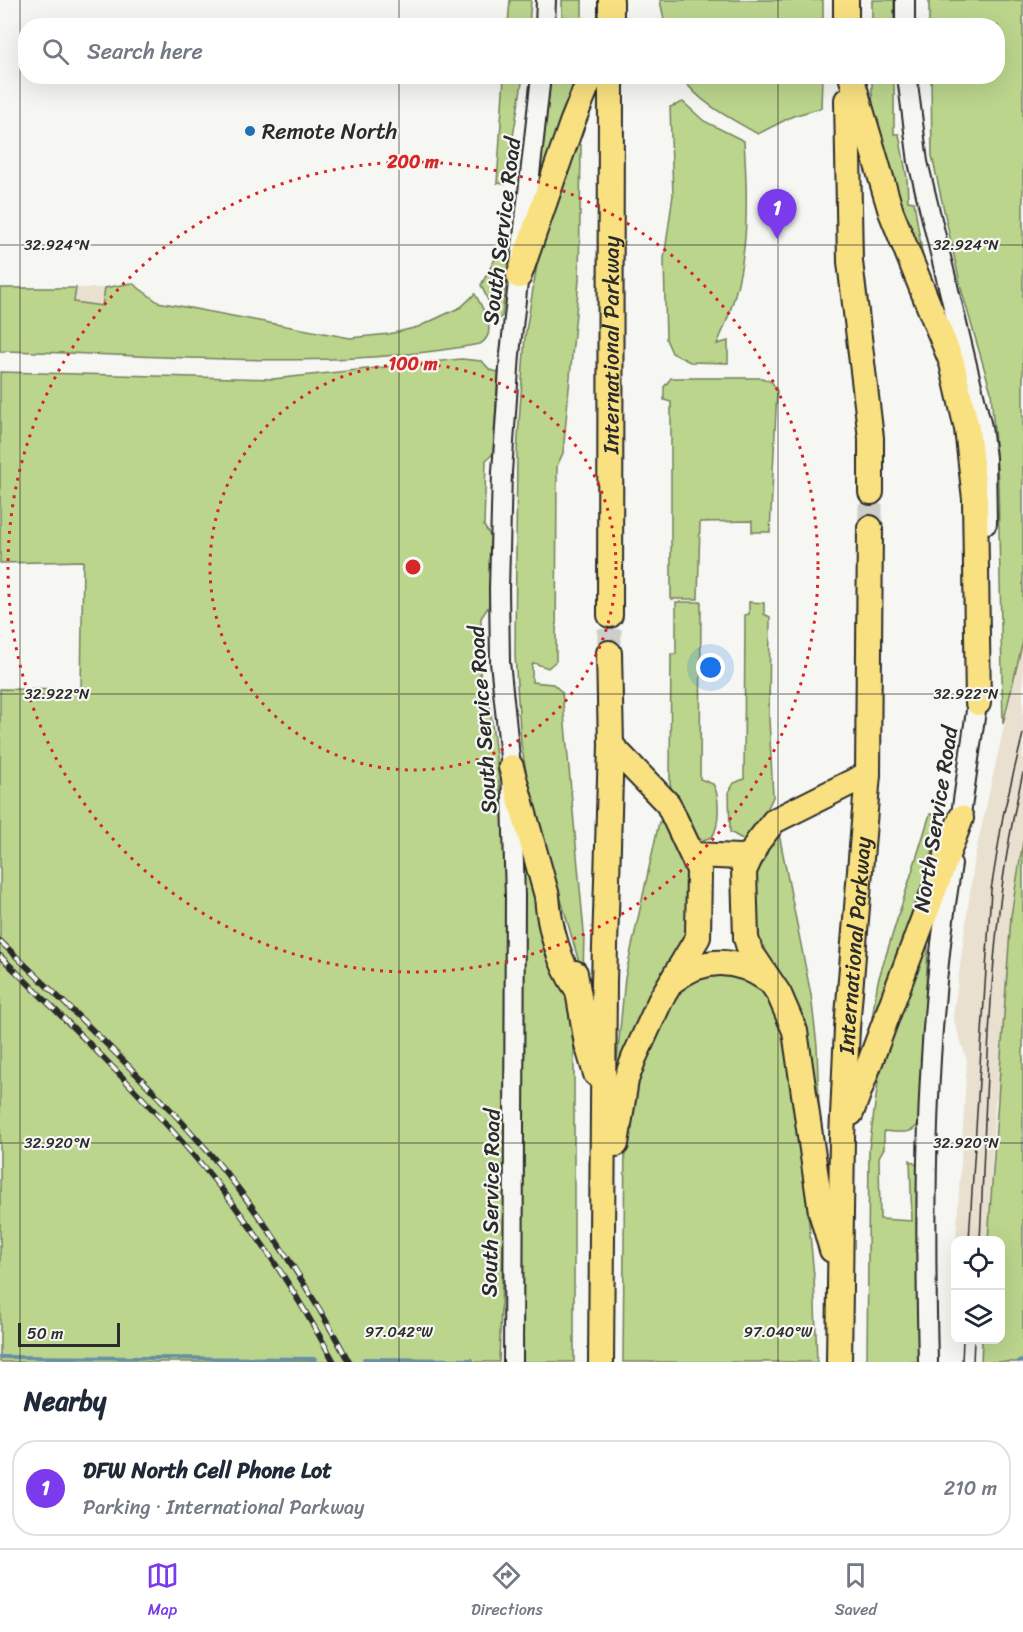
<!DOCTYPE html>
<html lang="en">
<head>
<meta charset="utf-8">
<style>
	body { margin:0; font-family:Sriracha,sans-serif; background:#f6f6f7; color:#1f2937 }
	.controls { position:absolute; right:18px; bottom:18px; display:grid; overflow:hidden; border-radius:12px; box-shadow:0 6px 24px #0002 }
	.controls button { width:54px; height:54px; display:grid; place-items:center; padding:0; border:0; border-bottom:2px solid #e0e1e3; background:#fff; color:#1f2937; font:30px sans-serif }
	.scale { position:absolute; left:18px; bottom:15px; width:102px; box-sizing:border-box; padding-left:6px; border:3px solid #2b2b2b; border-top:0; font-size:16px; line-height:21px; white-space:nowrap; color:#2b2b2b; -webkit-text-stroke:4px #f6f6f2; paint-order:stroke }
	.you { position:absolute; left:711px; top:668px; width:21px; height:21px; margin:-15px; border:4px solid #fff; border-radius:50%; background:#1a73e8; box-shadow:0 0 0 9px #1a73e833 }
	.badge { display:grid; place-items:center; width:39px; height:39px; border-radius:50%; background:#7c3aed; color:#fff; font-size:20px; font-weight:700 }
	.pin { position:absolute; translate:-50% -50px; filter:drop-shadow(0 2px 3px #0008) }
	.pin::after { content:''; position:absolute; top:32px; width:21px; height:18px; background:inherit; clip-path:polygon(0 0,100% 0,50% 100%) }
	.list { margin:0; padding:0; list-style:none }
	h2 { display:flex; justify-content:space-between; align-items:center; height:78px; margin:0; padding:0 24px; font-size:26px }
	h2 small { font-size:20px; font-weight:400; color:#747a83 }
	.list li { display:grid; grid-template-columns:39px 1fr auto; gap:18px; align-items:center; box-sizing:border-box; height:96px; margin:0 12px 12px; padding:0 12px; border:2px solid #e0e1e3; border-radius:24px }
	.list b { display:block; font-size:22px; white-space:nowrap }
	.list p { margin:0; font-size:20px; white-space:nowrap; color:#747a83 }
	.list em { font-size:20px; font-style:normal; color:#747a83 }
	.icon { flex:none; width:33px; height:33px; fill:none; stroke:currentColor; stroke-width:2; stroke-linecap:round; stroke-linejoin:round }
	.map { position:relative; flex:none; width:1023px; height:1362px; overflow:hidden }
	.search { position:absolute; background:#fff; box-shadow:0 6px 24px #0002; left:18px; right:18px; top:18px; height:66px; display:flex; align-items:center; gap:15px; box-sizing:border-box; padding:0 21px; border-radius:24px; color:#747a83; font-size:22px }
	.sheet { height:186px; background:#fff }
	nav { display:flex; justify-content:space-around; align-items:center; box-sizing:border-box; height:84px; border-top:2px solid #e0e1e3; background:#fff; font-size:16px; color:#747a83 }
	nav a { display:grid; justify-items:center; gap:3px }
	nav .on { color:#7c3aed }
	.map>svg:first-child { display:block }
	.built { fill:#eae0d0 }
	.green { fill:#bbd58d; stroke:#73805c; stroke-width:1.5 }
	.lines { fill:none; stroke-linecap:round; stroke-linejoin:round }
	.stream { stroke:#688fa3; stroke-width:4 }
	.motorway-tunnel { stroke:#cdcdca; stroke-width:24; stroke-dasharray:24 12; stroke-linecap:butt }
	.secondary-casing { stroke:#2b2b2b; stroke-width:22 }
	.motorway-casing { stroke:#2b2b2b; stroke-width:28 }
	.secondary { stroke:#f6f6f2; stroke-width:18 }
	.motorway { stroke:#f9e181; stroke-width:24 }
	.tram { stroke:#2b2b2b; stroke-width:1.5 }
	.rail-casing { stroke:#2b2b2b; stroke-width:6 }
	.rail { stroke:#f6f6f2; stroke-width:4; stroke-dasharray:11; stroke-linecap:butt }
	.ticks { fill:none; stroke:#2b2b2b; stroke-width:1.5; stroke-opacity:0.45 }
	.ring { fill:none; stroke:#d62828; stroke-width:3; stroke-dasharray:3 6 }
	.poi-dot { fill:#1f6fb2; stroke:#f6f6f2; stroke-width:2 }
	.labels { text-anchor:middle; stroke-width:4.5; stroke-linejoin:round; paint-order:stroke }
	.poi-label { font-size:22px; fill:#2b2b2b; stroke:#f6f6f2; text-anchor:start }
	.street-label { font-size:22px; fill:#2b2b2b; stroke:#f6f6f2 }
	.ticks-label { font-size:15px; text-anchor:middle; fill:#2b2b2b; stroke:#f6f6f2; stroke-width:4.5; stroke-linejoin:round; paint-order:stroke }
	.centre { fill:#d62828; stroke:#f6f6f2; stroke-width:3 }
	.ring-label { font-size:18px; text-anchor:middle; font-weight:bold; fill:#d62828; stroke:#f6f6f2; stroke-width:4.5; stroke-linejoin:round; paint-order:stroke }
</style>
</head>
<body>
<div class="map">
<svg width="1023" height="1362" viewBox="0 0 1023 1362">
	<rect width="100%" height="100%" fill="#f6f6f2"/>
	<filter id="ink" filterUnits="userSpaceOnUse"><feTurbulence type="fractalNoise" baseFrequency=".0167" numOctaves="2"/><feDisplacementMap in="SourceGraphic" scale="12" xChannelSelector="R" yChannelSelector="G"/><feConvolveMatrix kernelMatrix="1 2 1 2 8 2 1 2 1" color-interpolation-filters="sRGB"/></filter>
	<g filter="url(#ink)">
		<!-- built -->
		<g class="built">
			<path d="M76,288H105L102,306L74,302Z"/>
			<path d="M1023,641V934L1004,1074L995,1103L988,1240H956L967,1061L953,1017L975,856Z"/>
		</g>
		<!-- green -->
		<g class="green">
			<path d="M510,0H531L529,25H508Z"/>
			<rect x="562" y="0" width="20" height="25"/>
			<path d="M660,0H823V25H665Z"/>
			<rect x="872" y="0" width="22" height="25"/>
			<path d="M929,0H1023V641L1003,724L998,481L991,392L962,292L932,156L931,77L998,76V26L929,25Z"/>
			<path d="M504,77H523L505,184L497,183Z"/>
			<path d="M551,77H574L562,131L534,209Z"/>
			<path d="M681,77H822L821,108L793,116L758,134C728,117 702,105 681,77Z"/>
			<path d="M872,77H894V134H899L907,178L908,201L914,202L926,277C900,212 870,148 872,77Z"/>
			<path d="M683,102L704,121L744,141C749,215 749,275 717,344L728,341V363L690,362L672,353L666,339L664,259L673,195L670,107Z"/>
			<path d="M574,145H581L579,280L563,453L557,466L556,657V661L548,668L534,663L532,665V682L553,684L562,692L584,932L583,976L529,788L521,744L515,655L517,452L525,337L538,259Z"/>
			<path d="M508,235L512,237L502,316L497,320L481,285Z"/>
			<path d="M132,283L158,302L350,338L389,334L418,327L461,307L475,294C483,309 499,333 480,344C321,373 161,354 0,351V288H76L74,302L102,306L105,288Z"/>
			<path d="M461,359L482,361L490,370L498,372L493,454L486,460L484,526L491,537L489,606L481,618L480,683L489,697L506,840L507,1138L499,1362H0V689L81,690L83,561L0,563V372L273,379Z"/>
			<path d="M671,378H762L772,382L777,391L770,532H752V521L700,522L698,599H671V402L664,400V387Z"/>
			<path d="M676,602H701L700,779L713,784C720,795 720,826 712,837L703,840L695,837L672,793L670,783L671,654H676Z"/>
			<path d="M749,602L764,603V614L770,617L769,719L773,797L763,818L744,840L730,832L729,792L734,783L744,779L745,615L749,614Z"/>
			<path d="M930,814L938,816C930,891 902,950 876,1020L872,1018L878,981Z"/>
			<path d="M670,820L691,860V942L615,1081L625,978L659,822Z"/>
			<path d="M778,829L811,995L817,1046L820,1142L808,1078L753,943L754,862Z"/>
			<path d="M1023,841V1362H981L982,1340H1000V1240H988L1011,916Z"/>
			<path d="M523,861H527L566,991L574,1050V1362H522Z"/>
			<path d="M923,944L928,946L920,1120C915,1136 898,1132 884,1131V1148L879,1157L880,1219L912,1221L910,1160L919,1167V1362H867L869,1149L879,1075L892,1020Z"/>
			<path d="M739,972L770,996L781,1016L795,1077L814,1276L817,1362H623L625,1134L641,1063L677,992L690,978Z"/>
		</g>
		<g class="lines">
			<!-- stream -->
			<g class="stream">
				<path d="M0,1357L315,1359"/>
				<path d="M364,1359L472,1360"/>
				<path d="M1019,1361L1023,1362"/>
			</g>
			<!-- motorway-tunnel -->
			<g class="motorway-tunnel">
				<path d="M870,528L871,492"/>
				<path d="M609,653L610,615"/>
			</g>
			<defs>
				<g id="secondary">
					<path d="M905,0V26"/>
					<path d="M545,26L546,0"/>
					<path d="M907,76L918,162L982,427L986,458L987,524"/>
					<path d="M959,828L979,690"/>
					<path d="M513,1362L515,896L511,767L500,662L499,589L502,472L510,354L541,76"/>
					<path d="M928,1362C924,1195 925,1030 952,864"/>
				</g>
				<g id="motorway">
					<path d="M611,0V26"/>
					<path d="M846,26V0"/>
					<path d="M851,76L891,212L952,363L967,429L975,499L978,703"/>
					<path d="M847,100L850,262L871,438V492"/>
					<path d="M519,276L572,123L591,76"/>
					<path id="s1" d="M610,615L611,76"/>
					<path d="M611,745L668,804L699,870L698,937L661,999L634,1058L626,1080L616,1144"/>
					<path d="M511,767L547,896C549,926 559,964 577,989"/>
					<path d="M694,855L740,857L752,855"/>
					<path d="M575,973L587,1044L596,1074"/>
					<path d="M674,980C705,956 737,958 768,980"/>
					<path d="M851,1113L961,818"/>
					<path d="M832,1250L821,1212L795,1031L779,994L750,951L746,938L744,871L757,843L774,821L868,774"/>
					<path d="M601,1362L604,981L611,745L609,653"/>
					<path id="s2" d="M839,1362L842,1138L847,1028L868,774L870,528"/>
				</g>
			</defs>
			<!-- secondary casing -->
			<use href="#secondary" class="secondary-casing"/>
			<!-- motorway casing -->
			<use href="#motorway" class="motorway-casing"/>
			<!-- secondary -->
			<use href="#secondary" class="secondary"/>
			<!-- motorway -->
			<use href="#motorway" class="motorway"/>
			<!-- tram -->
			<g class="tram">
				<path d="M969,1240L991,890L1003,816L1023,734"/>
				<path d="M980,1240C988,1085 986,925 1023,773"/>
				<path d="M962,1362L963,1340"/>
				<path d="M973,1362L974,1340"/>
			</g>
			<defs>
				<g id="rail">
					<path d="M0,941C70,1008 141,1075 205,1148C262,1213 308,1286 349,1362"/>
					<path d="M0,956C81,1035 164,1114 234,1205C271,1254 304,1307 334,1362"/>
				</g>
			</defs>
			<!-- rail casing -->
			<use href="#rail" class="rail-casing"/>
			<!-- rail -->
			<use href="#rail" class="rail"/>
		</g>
	</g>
	<!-- ticks -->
	<path class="ticks" d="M20,0V1362M399,0V26M778,0V26M399,76V1362M778,76V1362M0,245H1023M0,694H1023M0,1143H1023"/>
	<!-- distance rings -->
	<g class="ring">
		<circle cx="413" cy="567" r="203"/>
		<circle cx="413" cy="567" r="405"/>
	</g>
	<!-- markers -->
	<circle class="poi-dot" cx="250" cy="131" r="6"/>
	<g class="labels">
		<!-- poi labels -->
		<g class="poi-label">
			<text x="262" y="139">Remote North</text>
		</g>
		<!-- street labels -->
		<g class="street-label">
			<text transform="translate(501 231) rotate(-83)" y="8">South Service Road</text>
			<text dy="8" stroke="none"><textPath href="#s1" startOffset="270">International Parkway</textPath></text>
			<text transform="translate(482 720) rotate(-94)" y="8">South Service Road</text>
			<text transform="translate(935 819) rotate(-81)" y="8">North Service Road</text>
			<text dy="8" stroke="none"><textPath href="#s2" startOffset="417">International Parkway</textPath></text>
			<text transform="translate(490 1203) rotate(-89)" y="8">South Service Road</text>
		</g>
	</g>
	<g class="ticks-label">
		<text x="57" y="250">32.924°N</text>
		<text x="966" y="250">32.924°N</text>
		<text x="57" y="699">32.922°N</text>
		<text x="966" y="699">32.922°N</text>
		<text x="57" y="1148">32.920°N</text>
		<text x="966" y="1148">32.920°N</text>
		<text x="399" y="1337">97.042°W</text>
		<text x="778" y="1337">97.040°W</text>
	</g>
	<circle cx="413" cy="567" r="9" class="centre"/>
	<g class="ring-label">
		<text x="413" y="168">200 m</text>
		<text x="413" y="370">100 m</text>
	</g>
</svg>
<div class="controls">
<button><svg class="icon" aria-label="locate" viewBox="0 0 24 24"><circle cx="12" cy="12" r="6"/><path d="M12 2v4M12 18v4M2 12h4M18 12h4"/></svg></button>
<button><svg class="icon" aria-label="layers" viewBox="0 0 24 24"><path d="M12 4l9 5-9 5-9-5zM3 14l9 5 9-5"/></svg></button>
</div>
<div class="scale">50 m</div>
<div class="you"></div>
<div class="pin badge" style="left:777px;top:239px">1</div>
<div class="search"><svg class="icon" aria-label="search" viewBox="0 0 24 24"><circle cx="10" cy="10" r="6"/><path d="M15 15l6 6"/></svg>Search here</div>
</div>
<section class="sheet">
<h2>Nearby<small></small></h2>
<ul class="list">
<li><span class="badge">1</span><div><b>DFW North Cell Phone Lot</b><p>Parking · International Parkway</p></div><em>210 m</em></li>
</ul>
</section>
<nav>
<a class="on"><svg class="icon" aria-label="map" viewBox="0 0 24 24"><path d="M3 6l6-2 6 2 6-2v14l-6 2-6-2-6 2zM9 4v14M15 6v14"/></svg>Map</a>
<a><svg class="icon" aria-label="directions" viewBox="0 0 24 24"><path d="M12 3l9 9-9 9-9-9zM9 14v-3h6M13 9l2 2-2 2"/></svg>Directions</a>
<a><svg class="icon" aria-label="saved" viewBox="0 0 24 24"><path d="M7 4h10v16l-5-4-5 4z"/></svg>Saved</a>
</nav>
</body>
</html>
